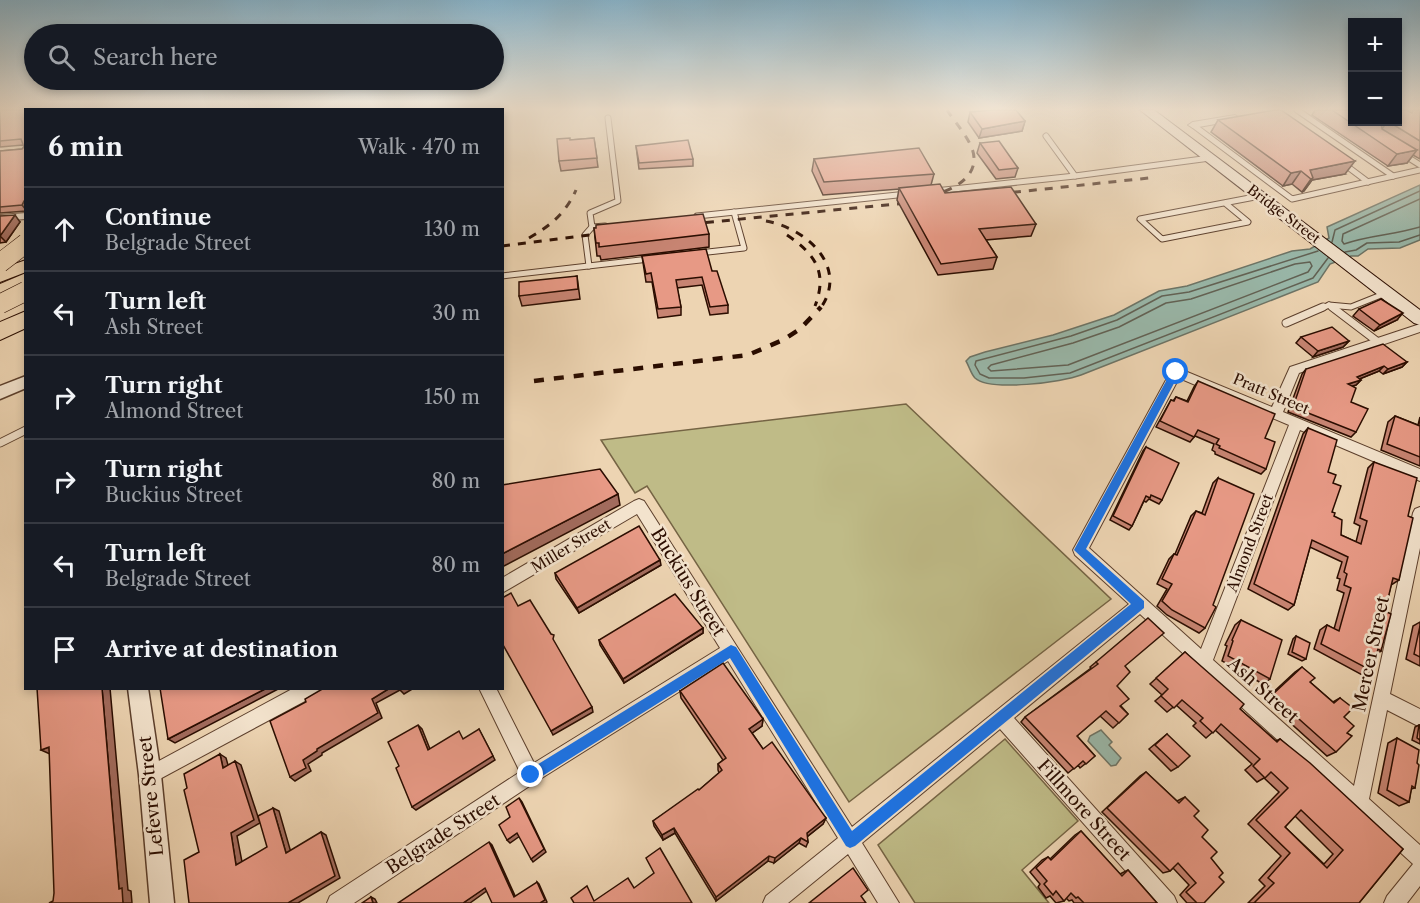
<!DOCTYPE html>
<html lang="en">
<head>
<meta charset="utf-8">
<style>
	body { margin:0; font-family:"Libre Caslon Text",serif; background:#242831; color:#f1f3f6 }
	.controls { position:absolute; right:18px; top:18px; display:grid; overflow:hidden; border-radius:0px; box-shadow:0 3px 9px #0003 }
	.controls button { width:54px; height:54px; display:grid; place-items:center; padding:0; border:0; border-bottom:2px solid #363941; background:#171b24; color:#f1f3f6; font:30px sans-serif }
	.stop { position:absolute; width:18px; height:18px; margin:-14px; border:4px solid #1a73e8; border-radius:50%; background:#fff }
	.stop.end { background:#1a73e8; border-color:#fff; box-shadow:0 2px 6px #0008 }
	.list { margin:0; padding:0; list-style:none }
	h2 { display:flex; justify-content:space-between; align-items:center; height:78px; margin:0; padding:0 24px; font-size:26px }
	h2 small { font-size:20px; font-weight:400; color:#9ea1a6 }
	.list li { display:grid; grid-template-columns:39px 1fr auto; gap:18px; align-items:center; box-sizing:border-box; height:84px; padding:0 24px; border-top:2px solid #363941 }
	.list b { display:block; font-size:22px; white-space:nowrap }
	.list p { margin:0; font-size:20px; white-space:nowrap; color:#9ea1a6 }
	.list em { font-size:20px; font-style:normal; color:#9ea1a6 }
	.icon { flex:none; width:33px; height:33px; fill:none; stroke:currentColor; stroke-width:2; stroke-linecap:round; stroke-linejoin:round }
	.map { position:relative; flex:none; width:1420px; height:903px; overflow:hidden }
	.search { position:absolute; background:#171b24; box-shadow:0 3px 9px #0003; left:24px; top:24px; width:480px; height:66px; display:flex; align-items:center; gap:15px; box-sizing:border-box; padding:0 21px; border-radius:33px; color:#9ea1a6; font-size:22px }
	.panel { position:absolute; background:#171b24; box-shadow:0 3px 9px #0003; left:24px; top:108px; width:480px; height:582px; border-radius:0px }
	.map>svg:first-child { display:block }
	.green { fill:#bfbb87; stroke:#756444; stroke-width:1.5 }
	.water { fill:#99b8aa; stroke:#6d7466; stroke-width:1.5 }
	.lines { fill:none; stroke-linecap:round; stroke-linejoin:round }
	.shore { stroke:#626255; stroke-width:1.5 }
	.service-far1-casing { stroke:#5c3f2c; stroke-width:7 }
	.service-casing { stroke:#5c3f2c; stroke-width:9 }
	.minor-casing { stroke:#5c3f2c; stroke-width:2 }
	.tertiary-casing { stroke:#5c3f2c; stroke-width:3 }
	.secondary-casing { stroke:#2b0d00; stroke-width:2 }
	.primary-casing { stroke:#2b0d00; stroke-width:2 }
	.motorway-casing { stroke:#2b0d00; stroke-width:2 }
	.service-far1 { stroke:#f3e3cd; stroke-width:5 }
	.service { stroke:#f3e3cd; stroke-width:7 }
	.minor { fill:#f3e3cd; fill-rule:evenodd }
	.tertiary { fill:#f3e3cd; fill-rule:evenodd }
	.secondary { fill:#f3e3cd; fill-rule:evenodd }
	.primary { fill:#edd4b2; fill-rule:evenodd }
	.motorway { fill:#edd4b2; fill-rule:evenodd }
	.rail-far1 { stroke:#2b0d00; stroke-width:3; stroke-dasharray:8 8; stroke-linecap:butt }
	.rail { stroke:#2b0d00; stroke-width:4.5; stroke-dasharray:10 10; stroke-linecap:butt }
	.motorway-bridge-casing { stroke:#2b0d00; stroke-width:20; stroke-linecap:butt }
	.motorway-bridge { stroke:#edd4b2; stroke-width:19 }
	.wall { fill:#c78472; stroke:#2b0d00; stroke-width:1.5; fill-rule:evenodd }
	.shaded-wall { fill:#a26b5d; stroke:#2b0d00; stroke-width:1.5 }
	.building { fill:#e79985; stroke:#2b0d00; stroke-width:1.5; fill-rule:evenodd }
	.route { fill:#1a73e8 }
	.labels { text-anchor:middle; stroke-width:5; stroke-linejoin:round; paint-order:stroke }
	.far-street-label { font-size:14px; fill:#2b0d00; stroke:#f3e3cd }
	.street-label { font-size:15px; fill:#2b0d00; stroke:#f3e3cd }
	.near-street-label { font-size:18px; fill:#2b0d00; stroke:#f3e3cd }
</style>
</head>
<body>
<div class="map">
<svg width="1420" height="903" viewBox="0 0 1420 903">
	<rect width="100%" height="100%" fill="#edd4b2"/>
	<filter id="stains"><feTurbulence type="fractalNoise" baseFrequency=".00333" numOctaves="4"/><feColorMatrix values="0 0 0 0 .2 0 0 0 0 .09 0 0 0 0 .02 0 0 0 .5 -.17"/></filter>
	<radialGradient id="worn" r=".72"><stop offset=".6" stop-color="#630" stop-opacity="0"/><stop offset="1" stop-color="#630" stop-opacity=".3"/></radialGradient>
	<!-- green -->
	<g class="green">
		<path d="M906,404L1111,599L849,802L647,486L635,493L601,440Z"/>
		<path d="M1005,739L1078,821L1022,870L1049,903H915L878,845Z"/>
	</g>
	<!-- water -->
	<g class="water">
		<path d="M1420,185V240L1400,248L1368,249L1358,256H1351L1330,264L1318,282L1081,375C1063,382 990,392 975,378C971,374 969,366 966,361L970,357L985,352L1053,335L1114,315L1159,291L1187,286L1292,251L1310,249L1329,238L1327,227Z"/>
		<path d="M1101,730L1112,742L1109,745L1121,758L1116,765L1111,766L1088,741L1090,736Z"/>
	</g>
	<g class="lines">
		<!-- shore -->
		<g class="shore">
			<path d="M1420,199L1343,234L1342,241L1344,244C1369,235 1394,235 1420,227"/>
			<path d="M1332,242L1335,230L1420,191"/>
			<path d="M1318,251L1189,292L1162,296L1117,320L1071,336L976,361L975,365L980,374L989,378H1024L1070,373L1313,278L1328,258"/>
			<path d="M1345,252L1356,250L1367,243L1399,242L1420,235"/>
			<path d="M1310,262L1312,266L1308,272L1068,365L991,371L988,368L991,365L1073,343L1119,327L1166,303L1191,299L1295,264Z"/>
		</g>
		<defs>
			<g id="service-far1">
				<path d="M1297,110L1393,176"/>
				<path d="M1193,125L1292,199L1420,170"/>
				<path d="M1046,136L1075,176L1210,158"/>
				<path d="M1404,155L1420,165"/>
				<path d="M1344,164L1368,182"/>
				<path d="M935,191L1075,176"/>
				<path d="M1225,203L1248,222L1162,239L1140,219L1260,196"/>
				<path d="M697,216L907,194"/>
				<path d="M605,226L592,227L590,213L618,201L608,118"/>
				<path d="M699,253L744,248L734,212"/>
				<path d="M589,266L585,235L592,227"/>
				<path d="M502,276L649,259"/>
				<path d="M1329,305L1334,309"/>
				<path d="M1320,309L1329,305L1351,307L1386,293"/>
			</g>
			<g id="service">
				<path d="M1332,307L1378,342"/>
				<path d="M1286,323L1323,307"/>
				<path d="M0,443L26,430"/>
			</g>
			<g id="minor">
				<path d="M1235,115L1239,118L1238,120L1193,128L1188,125L1193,122Z"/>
				<path d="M26,213V219L0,221V215Z"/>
				<path d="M1420,324V332L1299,373L1283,412L1420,469V481L1300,430L1213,660L1354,786L1413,513L1415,509L1420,507V548L1390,694L1420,709V727L1387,710L1369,799L1420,845V886L1407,903H1384L1387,896L1413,864L1140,614L1014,718L1174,896L1177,903H1154L1000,729L862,843L899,903H878L848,854L788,903H763L766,896L838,838L728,661L537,781L354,903H327L330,896L520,772L479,688H496L534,763L720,648L637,514L502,593V578L634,501L639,499L644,501L852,827L1129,604L1075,555L1073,550L1172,369H1180L1272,407L1290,367ZM1179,378L1289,425L1201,649L1089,548Z"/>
				<path d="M294,688H320L318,694L156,781L150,784L144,781L141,775L144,769Z"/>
			</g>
			<g id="tertiary">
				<path d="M26,376V388L0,399V386Z"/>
				<path d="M128,688H148L161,775L174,903H150L139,775Z"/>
			</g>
			<path id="secondary" d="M1140,110H1154L1420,310V325L1414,323Z"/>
			<path id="primary" d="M26,260V272L0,282V269Z"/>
			<g id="motorway">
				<path d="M26,273V289L0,299V284Z"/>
				<path d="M26,311V328L0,340V322Z"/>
			</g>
		</defs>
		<!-- service-far1 casing -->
		<use href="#service-far1" class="service-far1-casing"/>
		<!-- service casing -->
		<use href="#service" class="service-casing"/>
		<!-- minor casing -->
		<use href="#minor" class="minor-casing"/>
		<!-- tertiary casing -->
		<use href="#tertiary" class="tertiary-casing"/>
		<!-- secondary casing -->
		<use href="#secondary" class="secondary-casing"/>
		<!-- primary casing -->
		<use href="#primary" class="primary-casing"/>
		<!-- motorway casing -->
		<use href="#motorway" class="motorway-casing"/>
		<!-- service-far1 -->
		<use href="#service-far1" class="service-far1"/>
		<!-- service -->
		<use href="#service" class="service"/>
		<!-- minor -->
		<use href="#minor" class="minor"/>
		<!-- tertiary -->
		<use href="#tertiary" class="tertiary"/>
		<!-- secondary -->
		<use href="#secondary" class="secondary"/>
		<!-- primary -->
		<use href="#primary" class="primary"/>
		<!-- motorway -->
		<use href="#motorway" class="motorway"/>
		<!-- rail-far1 -->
		<g class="rail-far1">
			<path d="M997,194L1149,178"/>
			<path d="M929,196C953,191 984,175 971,146C965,133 955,122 947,110"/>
			<path d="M766,221C806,228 850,267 820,309"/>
			<path d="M690,224L917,202"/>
			<path d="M787,235C815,254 828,272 815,306"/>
			<path d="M529,238C550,226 566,213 576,190"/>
			<path d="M502,246L612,232"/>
			<path d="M0,303L26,299"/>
		</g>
		<!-- rail -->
		<path class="rail" d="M534,381L748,355L783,340L800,329L821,307"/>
		<defs>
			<g id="motorway-bridge">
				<path d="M0,263L26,243"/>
				<path d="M0,304L26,291"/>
			</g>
		</defs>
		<!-- motorway-bridge casing -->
		<use href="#motorway-bridge" class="motorway-bridge-casing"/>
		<!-- motorway-bridge -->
		<use href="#motorway-bridge" class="motorway-bridge"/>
	</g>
	<!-- wall -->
	<g class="wall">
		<path d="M0,110H26V211L0,213V151L22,149L24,147L23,145L0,147Z"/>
		<path d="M1315,110H1353V122H1398V110H1420V159L1413,155L1407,163L1388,166L1312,115Z"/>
		<path d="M970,112L1025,121L1022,131L979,138L968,122Z"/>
		<path d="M1218,120L1345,174L1312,180L1304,191L1302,192L1292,184L1283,186L1211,132Z"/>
		<path d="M594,138L598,167L561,171L559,161L570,140Z"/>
		<path d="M980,143L1018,168L1015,177L996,179L977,153Z"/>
		<path d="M636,146L693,159V166L639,169Z"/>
		<path d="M814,159L934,174L931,185L945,193L1036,224L1031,236L986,240L997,257L993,269L938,275L897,200L899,189L823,195L812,171Z"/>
		<path d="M0,216L20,222L6,242L0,243Z"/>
		<path d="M594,228L709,234V247L601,260L600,256H597Z"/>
		<path d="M642,256L712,271L728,305V313L710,315L702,285L677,288L681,307V315L658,318L652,282H646Z"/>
		<path d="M577,276L580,299L522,306L519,296Z"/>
		<path d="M1359,309L1397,320L1374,331L1353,316Z"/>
		<path d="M1301,337L1349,341L1343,347L1313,357L1296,343Z"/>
		<path d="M1407,362L1402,367L1383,374L1379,371L1359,379L1361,380L1356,385L1353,386L1351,402L1356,432L1351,437L1288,412L1302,374L1306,369Z"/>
		<path d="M1198,381L1265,438L1266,469L1261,474L1215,454V452L1212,450L1214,444L1195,436L1190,442L1156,427L1171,400L1173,401L1176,397L1187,401L1194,387Z"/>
		<path d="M1395,416L1418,425L1420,417V466L1381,450L1388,422Z"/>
		<path d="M1308,428L1333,483L1332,512L1341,535L1356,542L1360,526L1354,523L1368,468L1374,462L1408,516L1399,580L1391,585L1385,611L1381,651L1377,654L1372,671L1364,676L1314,649L1320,630L1327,625L1334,629L1344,593L1337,590L1340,579L1337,578L1342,562L1310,547L1294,605L1288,610L1248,589L1303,434Z"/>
		<path d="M1146,447L1162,500L1159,504L1149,499L1146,502L1144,501L1132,526L1129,530L1110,520L1143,451Z"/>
		<path d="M1218,478L1205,628L1199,633L1167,615L1157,606L1167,589L1157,584L1169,559L1174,554H1175L1191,516L1196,511L1202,513L1213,483Z"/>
		<path d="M661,565L579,613L556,579L555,573Z"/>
		<path d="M1241,620L1270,679L1263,684L1222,661L1227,646L1225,645L1235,625Z"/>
		<path d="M1420,622V666L1406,659L1413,626Z"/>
		<path d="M703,628V633L624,683L600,645L599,640Z"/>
		<path d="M1296,636L1306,659L1302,661L1288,654L1293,639Z"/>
		<path d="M1185,652L1240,709L1276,741L1280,739L1403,849L1359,903H1248L1265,886L1259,880L1281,856L1248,824L1279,792L1264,778L1257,782L1245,770L1252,764L1215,730L1206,738L1193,726L1196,723L1176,705L1167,712L1155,701L1162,695L1150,684ZM1295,816L1333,854L1324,864L1285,827Z"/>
		<path d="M1096,662L1125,667L1117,686L1121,706L1128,714L1113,728L1100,716L1077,736L1095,756L1080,768L1078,765L1068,773L1021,722L1025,717L1091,668L1090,667Z"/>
		<path d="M1302,667L1310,682L1333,702L1340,698L1347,733L1336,752L1327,756L1265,700L1295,672Z"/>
		<path d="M680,691L763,719L762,726L752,733L763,749L826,818L823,824L807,837L808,842L806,847L799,843L774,863L768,861L716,901L675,833L663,840L654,826L653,821L699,790L719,773L718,770V764L723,760L681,698Z"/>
		<path d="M1419,725H1420V744L1412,740L1415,727Z"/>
		<path d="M1167,734L1178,767L1171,771L1149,749Z"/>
		<path d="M1397,738L1417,763L1415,788L1411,789L1409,802L1399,806L1378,793L1388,743Z"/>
		<path d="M1146,772L1177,801L1185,797L1194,816L1202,837L1219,877L1204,903H1187L1180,895L1189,885L1173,868L1170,871L1163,873L1102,812L1140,776Z"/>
		<path d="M1081,831L1120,874L1128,870L1157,903H1074L1072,900L1069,901L1066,898L1064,901L1056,903L1050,896L1046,898L1038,887L1040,884L1030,872L1042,860L1048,857L1050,859L1075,835Z"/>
	</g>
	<!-- shaded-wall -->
	<g class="shaded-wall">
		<path d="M1025,121L1022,131L979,138L982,129Z"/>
		<path d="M1381,122H1387L1379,133Z"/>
		<path d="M1417,150L1407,163L1388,166L1397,154Z"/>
		<path d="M1355,161L1345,174L1312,180L1304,191L1302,192L1311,179L1310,170Z"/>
		<path d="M1301,171L1292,184L1283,186L1291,173Z"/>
		<path d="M24,201L26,202V210L22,205Z"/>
		<path d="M15,215L20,222L6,242L0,236Z"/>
		<path d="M1403,313L1397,320L1374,331L1380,325Z"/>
		<path d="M1349,341L1343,347L1313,357L1318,351Z"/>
		<path d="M1407,362L1402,367L1383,374L1388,369Z"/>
		<path d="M1384,366L1379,371L1352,382L1357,377Z"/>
		<path d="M1361,380L1356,385L1343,389L1348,384Z"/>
		<path d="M618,494L620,505L502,567V554Z"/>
		<path d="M660,560L661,565L579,613L577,608Z"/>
		<path d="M703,628V633L624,683L623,679Z"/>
		<path d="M102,688H110L128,890L131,891L132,903H123L119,889Z"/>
		<path d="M267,688H280L175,743L168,739Z"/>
		<path d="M390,688H414L404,694L400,690L376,703L382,718L322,753V755L308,764L311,771L295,781L290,777L303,760L372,699Z"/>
		<path d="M592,707L593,712L553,735L551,731Z"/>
		<path d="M763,719L762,726L748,736L749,729Z"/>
		<path d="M418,725L422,729L432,754L428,750Z"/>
		<path d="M479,729L495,760L416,810L412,807Z"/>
		<path d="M49,747L50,754L41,750Z"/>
		<path d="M220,754L226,758L230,772L223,768Z"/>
		<path d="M235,761L241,765L260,823L237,836L243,867L236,865L231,833Z"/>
		<path d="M519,798L522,802L546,852L533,862L531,859Z"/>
		<path d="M273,808L279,811L292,856L286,853Z"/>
		<path d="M826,818L823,824L804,839L807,833Z"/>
		<path d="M674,828L675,833L663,840L662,835Z"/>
		<path d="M321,832L326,835L340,878L298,903H288Z"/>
		<path d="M517,833L520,836L510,843L507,840Z"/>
		<path d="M801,838L799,843L774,863L775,858Z"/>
		<path d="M489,842L492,845L517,900L514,897Z"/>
		<path d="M769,856L768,861L716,901V897Z"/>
		<path d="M537,882L539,884L547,902L546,903H540Z"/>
		<path d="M485,888L488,890L470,903H463Z"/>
		<path d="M371,897L375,899L377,903H373Z"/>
	</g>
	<!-- building -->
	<g class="building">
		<path d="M0,110H26V201H24L22,205L0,207V151L22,149L24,147L21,139L0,141Z"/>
		<path d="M993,110H1016L1025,121L982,129L970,112Z"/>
		<path d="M1275,110H1281L1355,161L1310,170L1313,178L1311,179L1301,171L1291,173L1218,120Z"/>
		<path d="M1332,110H1353V122H1382H1381L1382,129L1417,150L1397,154Z"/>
		<path d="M1398,110H1406L1412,113L1413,110H1420V141L1389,122H1398Z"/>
		<path d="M570,138V140L594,138L597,158L559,161L557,139Z"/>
		<path d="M688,140L693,159L639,163L636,146Z"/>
		<path d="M999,141L1018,168L999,170L980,143Z"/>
		<path d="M919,148L934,174L824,182L814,159Z"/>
		<path d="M940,184L945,193L1011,187L1036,224L979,229L997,257L941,264L899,188Z"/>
		<path d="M703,214L709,234L599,247V243H596L594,228H596V225Z"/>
		<path d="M15,215L0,236V216Z"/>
		<path d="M706,249L712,271H717L728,305L710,307L702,277L676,280L681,307L658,309L651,273L646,274L642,256Z"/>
		<path d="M577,276L578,289L519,296V282Z"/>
		<path d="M1381,299L1403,313L1380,325L1359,309Z"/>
		<path d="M1332,327L1349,341L1318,351L1301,337Z"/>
		<path d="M1383,344L1407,362L1388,369L1384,366L1357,377L1361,380L1348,384L1356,388L1351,402L1368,409L1356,432L1293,407L1306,369Z"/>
		<path d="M1198,381L1275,414L1265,438L1275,442L1266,469L1219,448L1220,446L1216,444L1219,439L1198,430L1194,437L1160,421L1171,400L1174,401L1176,397L1188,402Z"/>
		<path d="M1395,416L1420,426V457L1387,444Z"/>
		<path d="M1308,428L1337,440L1328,472L1336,475L1333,483L1341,486L1332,512L1335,513L1334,516L1342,520L1341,535L1361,544L1367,521L1360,518L1374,462L1417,478L1408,516L1413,518L1399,580L1393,578L1385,611L1391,614L1381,651L1378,649L1372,671L1321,644L1327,625L1339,631L1351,588L1344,585L1347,574L1344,572L1348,557L1312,540L1294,605L1254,584Z"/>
		<path d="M1146,447L1179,463L1162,500L1151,495L1150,498L1146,496L1132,526L1113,516Z"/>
		<path d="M600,469L618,494L502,554V485Z"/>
		<path d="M1218,478L1254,494L1213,605L1216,607L1205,628L1172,610L1162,601L1172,584L1162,579L1174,554L1177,555L1196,511L1205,515Z"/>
		<path d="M639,526L660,560L577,608L555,573Z"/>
		<path d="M511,593L518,606L530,600L551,634L554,635L553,639L592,707L551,731L502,643V598Z"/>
		<path d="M675,594L703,628L623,679L599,640Z"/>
		<path d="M1148,618L1164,633L1125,666L1130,672L1117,686L1129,699L1120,706L1128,714L1119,723L1106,711L1077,736L1095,756L1086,764L1083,761L1074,769L1025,717L1098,664L1096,662Z"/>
		<path d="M1241,620L1282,640L1270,679L1228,656L1233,641L1232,640Z"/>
		<path d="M1420,626V657L1414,654Z"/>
		<path d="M1296,636L1310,643L1306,659L1292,652Z"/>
		<path d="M1185,652L1244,704L1240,709L1277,742L1280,739L1310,763L1403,849L1359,903H1254L1274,883L1268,878L1290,853L1256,820L1288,788L1271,772L1265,778L1253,766L1260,759L1221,724L1213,733L1200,721L1203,718L1182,700L1174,708L1161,696L1168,689L1156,678ZM1301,810L1343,850L1327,868L1285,827Z"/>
		<path d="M723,663L763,719L749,729L763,749L772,742L826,818L807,833L808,842L801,838L775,858L769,856L716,897L674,828L662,835L653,821L698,789L699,790L722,770L718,764L726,758L680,691Z"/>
		<path d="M1302,667L1315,678L1310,682L1334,703L1340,698L1353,708L1344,717L1354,726L1347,733L1352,736L1336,752L1272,695Z"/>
		<path d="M37,688H102L119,889L122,888L123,903H49L53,901L54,893L49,747L41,750Z"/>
		<path d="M160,688H267L168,739Z"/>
		<path d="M324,688H390L372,699L378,713L317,749V751L303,760L306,768L290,777L270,721L306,702L305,699Z"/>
		<path d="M418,725L428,750L459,731L463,739L479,729L493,756L412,807L396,768L399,766L388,742Z"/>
		<path d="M1419,725H1420V740L1417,738Z"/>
		<path d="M1167,734L1190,756L1178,767L1155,745Z"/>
		<path d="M1397,738L1419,750L1417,763L1419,765L1415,788L1412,786L1409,802L1387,790Z"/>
		<path d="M220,754L223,768L235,761L254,820L231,833L236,865L267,847L258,816L273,808L286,853L321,832L335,876L288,903H189L184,860L199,852L184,790L187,788L184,774Z"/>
		<path d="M1146,772L1179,803L1185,797L1199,811L1194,816L1208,830L1202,837L1217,852L1211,858L1223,873L1219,877L1224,882L1204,903H1197L1186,892L1196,883L1178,863L1170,871L1107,808Z"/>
		<path d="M519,798L544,849L531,859L517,833L507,840L499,825L510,817L506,807Z"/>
		<path d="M1081,831L1122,876L1128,870L1157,903H1084L1078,897L1076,898L1071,893L1064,901L1056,891L1053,895L1044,884L1047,881L1036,868L1048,857L1051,860Z"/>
		<path d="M489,842L514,897L537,882L545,900L540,903H492L485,888L463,903H398Z"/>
		<path d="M660,848L692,903H574L571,898L587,886L594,901L628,878L634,888L654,873L646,858Z"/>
		<path d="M853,868L868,890L861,896L866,903H809Z"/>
		<path d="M371,897L373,903H362Z"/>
	</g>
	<!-- sky -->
	<linearGradient id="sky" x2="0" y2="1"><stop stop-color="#88b6cf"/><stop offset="0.46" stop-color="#f7ecdc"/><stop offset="1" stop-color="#f7ecdc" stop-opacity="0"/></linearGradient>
	<rect width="1420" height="237" fill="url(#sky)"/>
	<!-- route -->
	<path class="route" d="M1176,368L1180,372L1086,549L1144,601V608L855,846L850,848L846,846L730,658L536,780L531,782L527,780L525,775L527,771L731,645L736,647L852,831L1131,604L1074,550L1171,372Z"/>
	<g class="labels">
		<!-- far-street labels -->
		<g class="far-street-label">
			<text transform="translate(1284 214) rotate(37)" y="5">Bridge Street</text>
		</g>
		<!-- street labels -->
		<g class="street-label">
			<text transform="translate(1271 394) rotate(23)" y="5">Pratt Street</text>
			<text transform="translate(1250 543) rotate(-69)" y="5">Almond Street</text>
			<text transform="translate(571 546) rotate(-31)" y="5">Miller Street</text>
		</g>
		<!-- near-street labels -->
		<g class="near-street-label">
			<text transform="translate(688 582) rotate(58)" y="6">Buckius Street</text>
			<text transform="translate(1371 654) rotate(-78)" y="6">Mercer Street</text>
			<text transform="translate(1263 690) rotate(42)" y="6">Ash Street</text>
			<text transform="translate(151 796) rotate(-96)" y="6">Lefevre Street</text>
			<text transform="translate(1084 810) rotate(48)" y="6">Fillmore Street</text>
			<text transform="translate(443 834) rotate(-33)" y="6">Belgrade Street</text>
		</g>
	</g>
	<rect width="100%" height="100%" filter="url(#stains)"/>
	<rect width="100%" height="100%" fill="url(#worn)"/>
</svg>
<div class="controls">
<button>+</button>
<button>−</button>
</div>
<div class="stop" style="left:1176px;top:372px"></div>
<div class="stop end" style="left:531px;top:775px"></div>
<div class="search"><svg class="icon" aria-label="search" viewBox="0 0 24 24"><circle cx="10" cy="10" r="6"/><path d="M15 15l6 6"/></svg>Search here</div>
<section class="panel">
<h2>6 min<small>Walk · 470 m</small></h2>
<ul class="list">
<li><svg class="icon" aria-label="ahead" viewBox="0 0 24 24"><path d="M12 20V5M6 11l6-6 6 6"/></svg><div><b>Continue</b><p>Belgrade Street</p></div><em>130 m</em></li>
<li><svg class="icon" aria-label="left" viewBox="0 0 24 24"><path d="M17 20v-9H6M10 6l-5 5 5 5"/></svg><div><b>Turn left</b><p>Ash Street</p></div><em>30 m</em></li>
<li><svg class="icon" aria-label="right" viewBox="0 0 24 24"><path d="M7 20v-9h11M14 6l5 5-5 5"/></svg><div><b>Turn right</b><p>Almond Street</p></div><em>150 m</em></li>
<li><svg class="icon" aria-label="right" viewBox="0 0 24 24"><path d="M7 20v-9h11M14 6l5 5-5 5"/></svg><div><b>Turn right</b><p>Buckius Street</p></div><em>80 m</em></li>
<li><svg class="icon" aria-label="left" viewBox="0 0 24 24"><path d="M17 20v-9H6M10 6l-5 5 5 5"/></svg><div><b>Turn left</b><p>Belgrade Street</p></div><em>80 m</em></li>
<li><svg class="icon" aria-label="arrive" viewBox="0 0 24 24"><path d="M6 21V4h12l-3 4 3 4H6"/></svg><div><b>Arrive at destination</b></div></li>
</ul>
</section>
</div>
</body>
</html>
